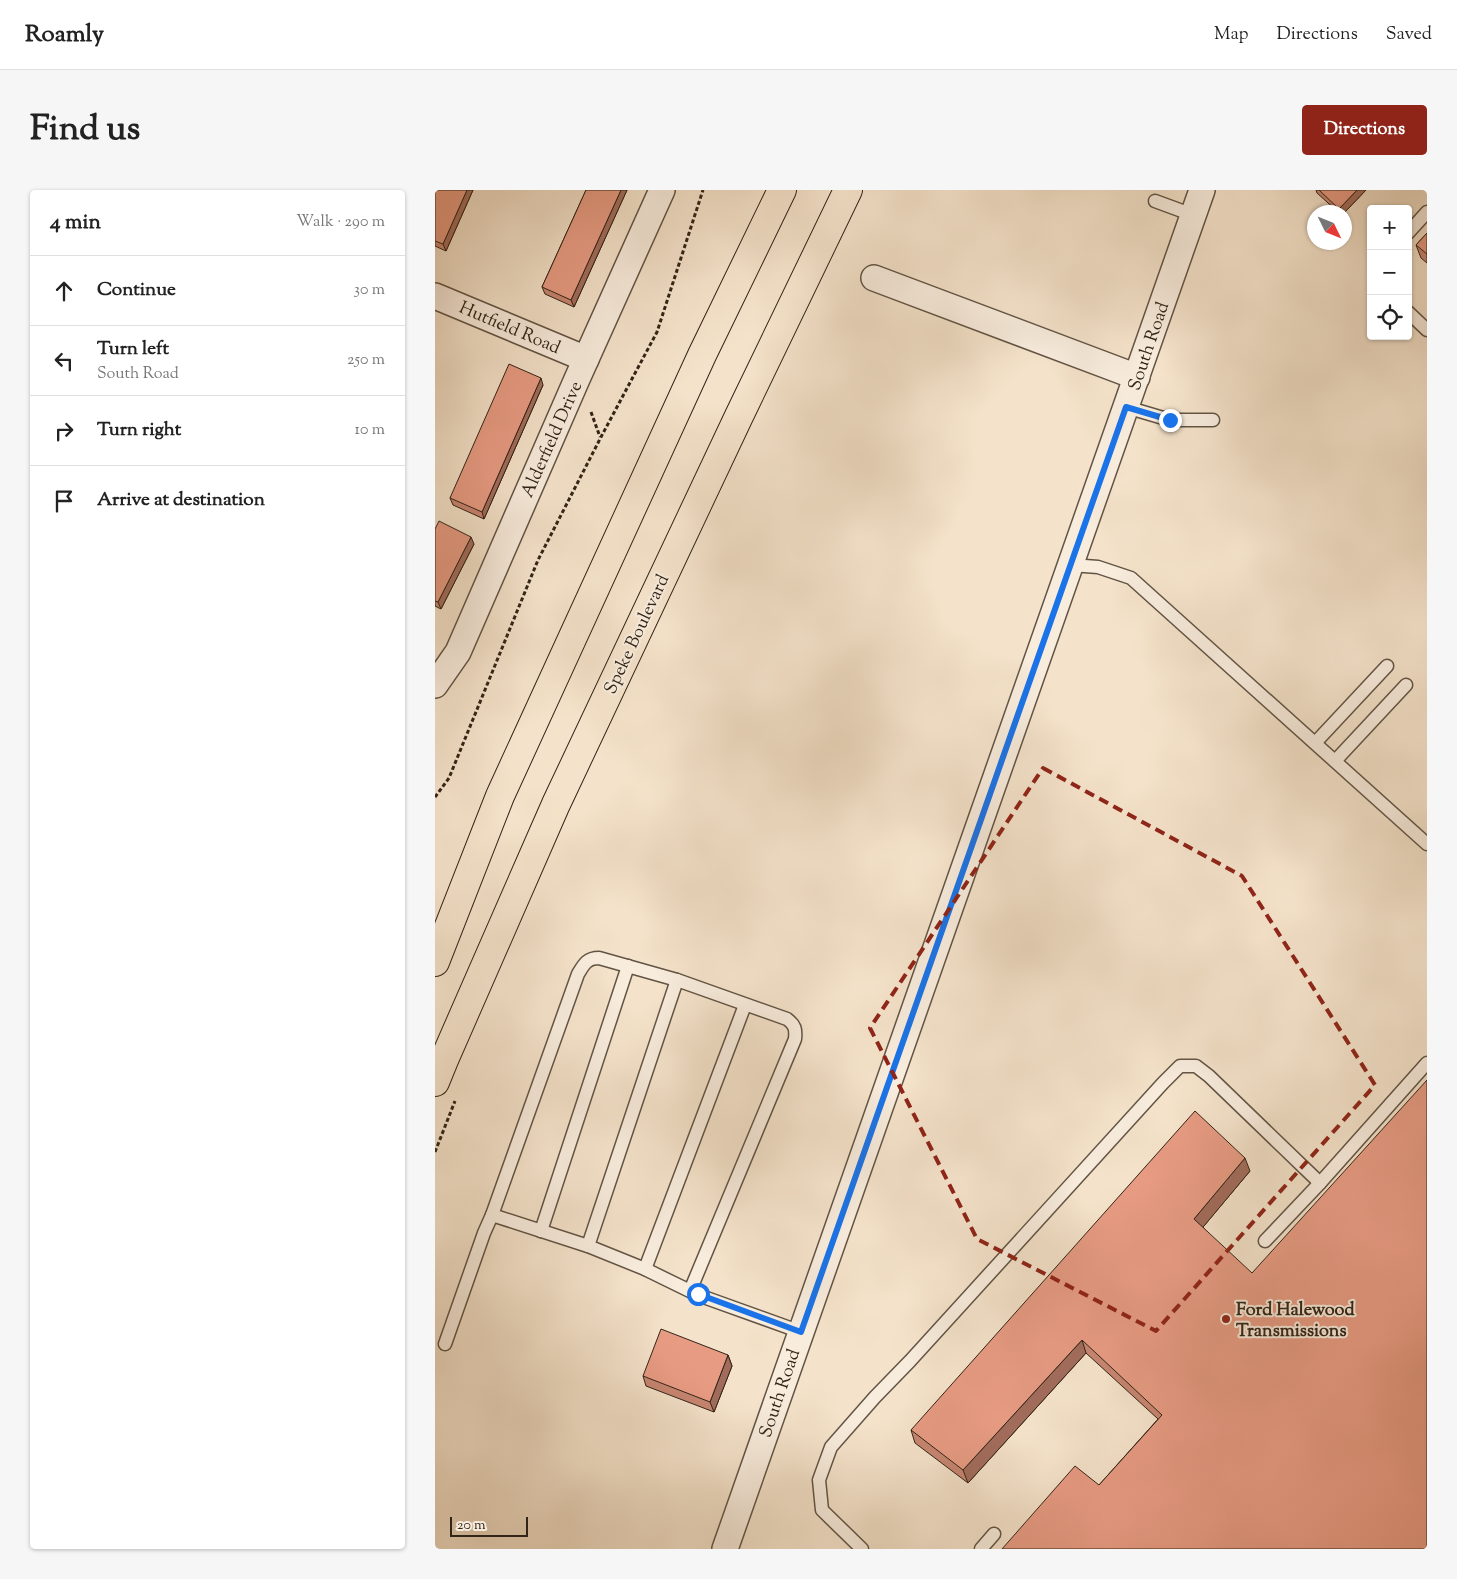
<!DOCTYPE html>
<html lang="en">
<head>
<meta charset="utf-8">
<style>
	body { margin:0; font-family:"Sorts Mill Goudy",serif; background:#f6f6f6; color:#222 }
	.controls { position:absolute; right:15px; top:15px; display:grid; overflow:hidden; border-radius:5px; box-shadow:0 1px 4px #0004 }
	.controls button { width:45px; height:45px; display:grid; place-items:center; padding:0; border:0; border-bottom:1px solid #e0e0e0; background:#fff; color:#222; font:25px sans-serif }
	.compass { position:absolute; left:872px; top:15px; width:45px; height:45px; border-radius:50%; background:#fff; box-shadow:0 1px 4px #0004; rotate:133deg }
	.scale { position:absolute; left:15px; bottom:12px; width:78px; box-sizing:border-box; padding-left:5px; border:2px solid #322417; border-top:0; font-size:14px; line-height:18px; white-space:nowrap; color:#322417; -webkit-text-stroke:4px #f8ecdd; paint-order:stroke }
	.stop { position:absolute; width:15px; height:15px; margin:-11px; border:4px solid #1a73e8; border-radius:50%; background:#fff }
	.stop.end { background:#1a73e8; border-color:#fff; box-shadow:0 1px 5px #0008 }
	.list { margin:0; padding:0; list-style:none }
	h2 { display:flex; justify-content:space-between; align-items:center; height:65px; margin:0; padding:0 20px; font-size:21px }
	h2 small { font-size:16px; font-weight:400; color:#767676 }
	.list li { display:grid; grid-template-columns:32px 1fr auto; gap:15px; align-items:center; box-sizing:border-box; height:70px; padding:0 20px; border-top:1px solid #e0e0e0 }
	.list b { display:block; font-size:19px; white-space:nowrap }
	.list p { margin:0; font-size:16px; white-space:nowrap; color:#767676 }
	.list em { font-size:16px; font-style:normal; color:#767676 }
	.icon { flex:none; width:28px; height:28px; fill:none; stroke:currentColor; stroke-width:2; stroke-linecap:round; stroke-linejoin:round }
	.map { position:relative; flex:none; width:992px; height:1359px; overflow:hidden; border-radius:5px }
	header { display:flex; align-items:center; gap:30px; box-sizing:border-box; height:70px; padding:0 25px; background:#fff; border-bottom:1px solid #e0e0e0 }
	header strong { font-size:24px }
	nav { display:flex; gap:28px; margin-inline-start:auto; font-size:18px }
	.intro { display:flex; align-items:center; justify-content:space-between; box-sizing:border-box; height:120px; padding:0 30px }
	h1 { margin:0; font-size:35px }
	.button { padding:12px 22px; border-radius:5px; background:#8f2418; color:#fff; font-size:18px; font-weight:700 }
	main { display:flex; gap:30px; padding:0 30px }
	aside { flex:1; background:#fff; border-radius:5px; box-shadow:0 1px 4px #0004 }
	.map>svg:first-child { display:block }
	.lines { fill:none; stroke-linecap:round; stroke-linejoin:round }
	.lane-casing { stroke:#625444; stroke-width:15 }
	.street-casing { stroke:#625444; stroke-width:28 }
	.highway-casing { stroke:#322417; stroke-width:30 }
	.path { stroke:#322417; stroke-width:3; stroke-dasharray:4 2.5; stroke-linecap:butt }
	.lane { stroke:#f8ecdd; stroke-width:12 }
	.street { stroke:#f8ecdd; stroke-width:25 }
	.highway { stroke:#f4e2ca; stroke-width:28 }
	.wall { fill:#c78571; stroke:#322417 }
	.shaded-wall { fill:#a26c5c; stroke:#322417 }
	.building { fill:#e79b83; stroke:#322417 }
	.route { stroke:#1a73e8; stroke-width:6 }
	.marked { fill:none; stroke:#8f2418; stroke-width:4; stroke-dasharray:10 6; stroke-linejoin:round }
	.poi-dot { fill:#8f2418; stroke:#f8ecdd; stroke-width:2 }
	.labels { text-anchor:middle; stroke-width:4; stroke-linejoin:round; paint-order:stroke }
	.street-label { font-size:18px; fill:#322417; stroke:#f8ecdd }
	.poi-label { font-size:18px; font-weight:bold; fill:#322417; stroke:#f8ecdd; text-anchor:start }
</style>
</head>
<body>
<header>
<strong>Roamly</strong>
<nav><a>Map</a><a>Directions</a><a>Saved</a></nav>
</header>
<div class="intro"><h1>Find us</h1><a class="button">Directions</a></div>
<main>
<aside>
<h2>4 min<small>Walk · 290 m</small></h2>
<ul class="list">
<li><svg class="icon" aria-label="ahead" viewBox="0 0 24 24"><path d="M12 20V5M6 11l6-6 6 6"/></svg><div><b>Continue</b></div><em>30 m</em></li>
<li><svg class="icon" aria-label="left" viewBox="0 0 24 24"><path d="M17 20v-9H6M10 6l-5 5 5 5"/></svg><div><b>Turn left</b><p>South Road</p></div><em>250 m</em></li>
<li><svg class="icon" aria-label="right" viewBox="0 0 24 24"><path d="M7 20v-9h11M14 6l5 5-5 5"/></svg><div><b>Turn right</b></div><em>10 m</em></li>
<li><svg class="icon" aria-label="arrive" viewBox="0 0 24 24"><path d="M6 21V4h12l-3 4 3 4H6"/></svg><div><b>Arrive at destination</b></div></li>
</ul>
</aside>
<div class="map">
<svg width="992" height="1359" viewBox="0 0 992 1359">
	<rect width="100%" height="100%" fill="#f4e2ca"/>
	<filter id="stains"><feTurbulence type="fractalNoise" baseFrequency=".004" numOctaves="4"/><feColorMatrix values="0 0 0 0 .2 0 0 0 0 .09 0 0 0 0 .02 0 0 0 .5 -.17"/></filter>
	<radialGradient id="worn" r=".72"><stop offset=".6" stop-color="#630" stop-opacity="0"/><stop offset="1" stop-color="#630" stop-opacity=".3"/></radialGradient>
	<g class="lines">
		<defs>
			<g id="lane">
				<path d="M720,11L758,25"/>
				<path d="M973,43L992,22"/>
				<path d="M973,122L992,140"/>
				<path d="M691,217L735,230H778"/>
				<path d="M636,375L663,377L696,388L992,654"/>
				<path d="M880,553L952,476"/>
				<path d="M900,571L971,495"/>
				<path d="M106,1041L193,776"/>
				<path d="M830,1051L885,993L992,873"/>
				<path d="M153,1056L242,790"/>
				<path d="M210,1079L310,815"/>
				<path d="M255,1101L360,849C361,839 360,835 352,829L242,790L164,768C152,768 149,774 143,784L57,1025L153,1056L210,1079L255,1101L263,1105L366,1142"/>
				<path d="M10,1154L49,1043L57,1025"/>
				<path d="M427,1359L387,1320L384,1290L396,1257L440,1207L475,1171L728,893L745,876H761L774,886L885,993"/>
				<path d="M546,1359L559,1344"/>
			</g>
			<g id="street">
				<path d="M439,88L702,187"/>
				<path d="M0,106L151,169"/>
				<path d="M0,495L23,462L142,189L227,0"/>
				<path d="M290,1359L767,0"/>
			</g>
			<g id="highway">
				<path d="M0,772L65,606L267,165L347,0"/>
				<path d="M0,892L9,870L121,614L304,226L413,0"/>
			</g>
		</defs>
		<!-- lane casing -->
		<use href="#lane" class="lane-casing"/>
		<!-- street casing -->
		<use href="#street" class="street-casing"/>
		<!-- highway casing -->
		<use href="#highway" class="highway-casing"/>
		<!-- path -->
		<g class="path">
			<path d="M156,222L165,247"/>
			<path d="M0,607L14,588L103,370L166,247L222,142L268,0"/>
			<path d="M0,962L20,911"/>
		</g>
		<!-- lane -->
		<use href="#lane" class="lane"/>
		<!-- street -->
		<use href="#street" class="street"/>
		<!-- highway -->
		<use href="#highway" class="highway"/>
	</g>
	<!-- wall -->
	<g class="wall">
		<path d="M0,0H38L11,61L0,56Z"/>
		<path d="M151,0H192L139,117L110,104L107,97Z"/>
		<path d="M881,0H931L910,22H903L882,3Z"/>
		<path d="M992,43V73L986,68L981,55Z"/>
		<path d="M108,195L49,329L18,315L15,308Z"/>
		<path d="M0,339L39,354L6,419L0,416Z"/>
		<path d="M815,981L768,1037L992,1359L664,1295L723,1229L651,1163L533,1293L480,1253L476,1240Z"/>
		<path d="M293,1165L297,1176L279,1222L211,1196L208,1186Z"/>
	</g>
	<!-- shaded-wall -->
	<g class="shaded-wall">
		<path d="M32,0H38L11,61L8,54Z"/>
		<path d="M186,0H192L139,117L136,110Z"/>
		<path d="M922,0H931L910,22H905L904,19Z"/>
		<path d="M106,188L108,195L49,329L47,322Z"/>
		<path d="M36,347L39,354L6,419L3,412Z"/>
		<path d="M810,968L815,981L764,1042L759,1029Z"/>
		<path d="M647,1150L651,1163L533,1293L528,1280Z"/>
		<path d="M293,1165L297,1176L279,1222L275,1212Z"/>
	</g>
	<!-- building -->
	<g class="building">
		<path d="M0,0H32L8,54L0,51Z"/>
		<path d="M151,0H186L136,110L107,97Z"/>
		<path d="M884,0H922L904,19Z"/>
		<path d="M992,43V64L981,55Z"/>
		<path d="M74,174L106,188L47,322L15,308Z"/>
		<path d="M4,331L36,347L3,412L0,411V339Z"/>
		<path d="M992,890V1359H567L640,1276L664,1295L727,1225L647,1150L528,1280L476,1240L760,921L810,968L759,1029L817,1083Z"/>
		<path d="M226,1139L293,1165L275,1212L208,1186Z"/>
	</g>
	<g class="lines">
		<!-- route -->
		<path class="route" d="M263,1104L366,1142L691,217L735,230"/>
	</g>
	<!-- marked area -->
	<path class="marked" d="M608,578L807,686L940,895L721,1141L542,1049L435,838Z"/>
	<!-- markers -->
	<circle class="poi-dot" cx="791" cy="1129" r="5"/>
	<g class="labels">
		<!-- street labels -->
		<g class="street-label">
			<text transform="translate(75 137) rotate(23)" y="6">Hutfield Road</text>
			<text transform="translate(713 156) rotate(-71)" y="6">South Road</text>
			<text transform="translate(116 249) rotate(-66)" y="6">Alderfield Drive</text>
			<text transform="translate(201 444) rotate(-65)" y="6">Speke Boulevard</text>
			<text transform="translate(344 1203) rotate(-71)" y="6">South Road</text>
		</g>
		<!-- poi labels -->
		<g class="poi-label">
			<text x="801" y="1125">Ford Halewood<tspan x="801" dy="21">Transmissions</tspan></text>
		</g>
	</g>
	<rect width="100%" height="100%" filter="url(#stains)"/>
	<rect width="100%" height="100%" fill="url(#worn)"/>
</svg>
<div class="controls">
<button>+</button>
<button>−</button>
<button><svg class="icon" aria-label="locate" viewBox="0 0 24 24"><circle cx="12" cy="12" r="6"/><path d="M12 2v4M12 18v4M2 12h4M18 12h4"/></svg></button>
</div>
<svg class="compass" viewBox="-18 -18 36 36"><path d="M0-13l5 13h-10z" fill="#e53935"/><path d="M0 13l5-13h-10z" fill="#767676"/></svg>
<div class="scale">20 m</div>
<div class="stop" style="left:263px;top:1104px"></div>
<div class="stop end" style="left:735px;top:230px"></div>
</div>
</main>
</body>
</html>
